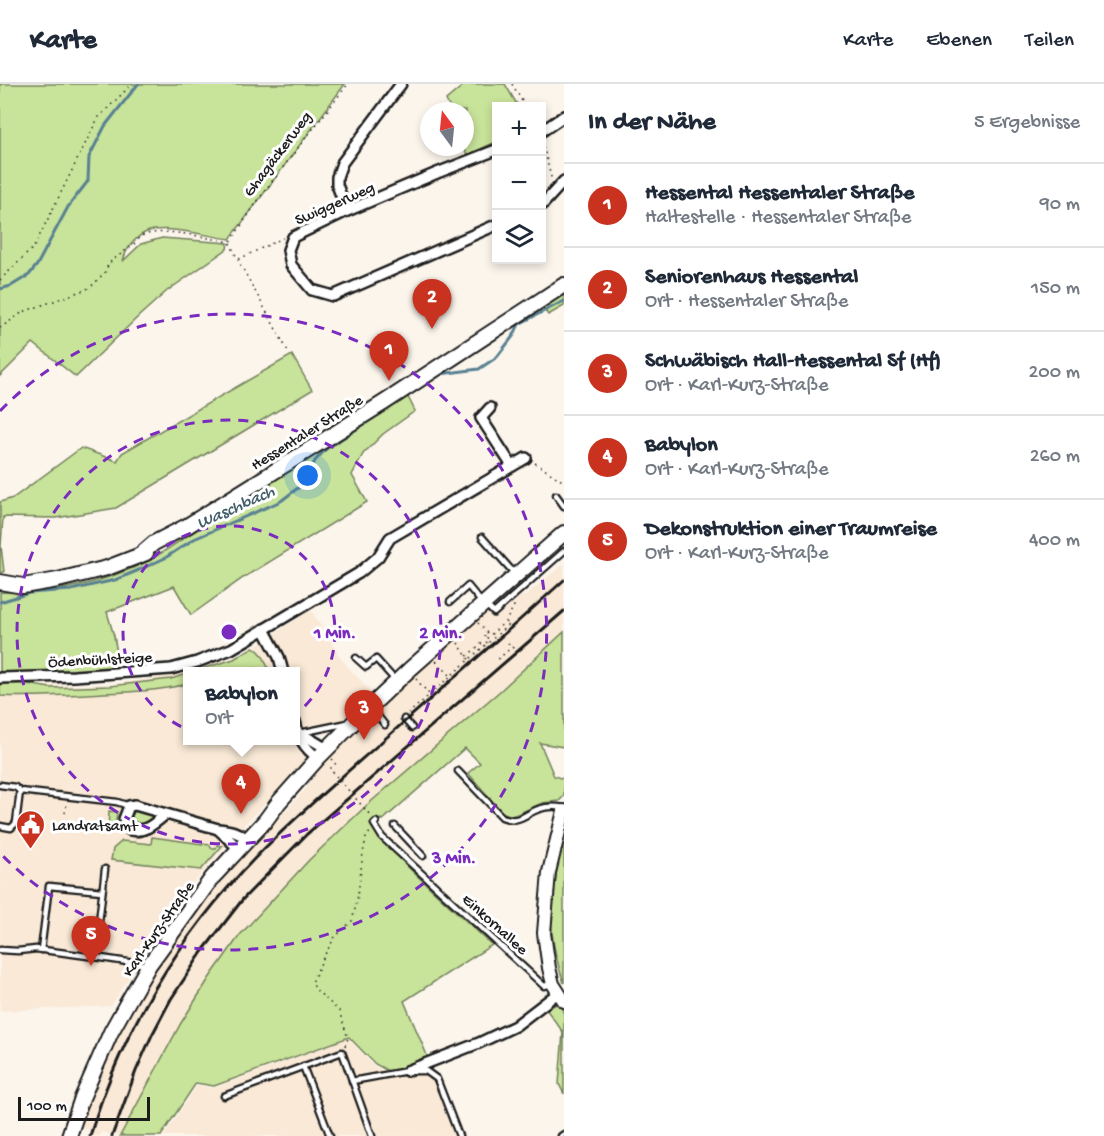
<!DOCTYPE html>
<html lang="de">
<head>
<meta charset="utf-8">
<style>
	body { margin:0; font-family:"Gochi Hand",sans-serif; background:#f6f6f7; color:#1f2937 }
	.controls { position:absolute; right:18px; top:18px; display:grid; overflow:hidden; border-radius:0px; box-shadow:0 3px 9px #0003 }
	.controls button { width:54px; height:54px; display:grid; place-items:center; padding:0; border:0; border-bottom:2px solid #e0e1e3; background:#fff; color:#1f2937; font:30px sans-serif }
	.compass { position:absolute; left:420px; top:18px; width:54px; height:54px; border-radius:50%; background:#fff; box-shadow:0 3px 9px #0003; rotate:345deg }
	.scale { position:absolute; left:18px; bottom:15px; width:132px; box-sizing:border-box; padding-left:6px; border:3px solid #1c1c1c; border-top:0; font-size:16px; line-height:21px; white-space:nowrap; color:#1c1c1c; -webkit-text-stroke:4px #fff; paint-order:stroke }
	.you { position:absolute; left:308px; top:392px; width:21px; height:21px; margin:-15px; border:4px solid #fff; border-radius:50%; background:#1a73e8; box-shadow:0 0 0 9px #1a73e833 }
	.badge { display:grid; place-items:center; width:39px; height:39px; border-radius:50%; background:#c8321e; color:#fff; font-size:20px; font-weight:700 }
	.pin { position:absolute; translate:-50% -50px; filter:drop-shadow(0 2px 3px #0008) }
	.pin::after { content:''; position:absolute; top:32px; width:21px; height:18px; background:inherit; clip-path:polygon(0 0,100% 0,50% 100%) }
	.popup { position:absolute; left:183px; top:583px; width:117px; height:78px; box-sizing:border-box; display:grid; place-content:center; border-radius:0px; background:#fff; filter:drop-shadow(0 2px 4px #0005); font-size:20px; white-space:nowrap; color:#747a83 }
	.popup b { font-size:22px; color:#1f2937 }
	.popup::after { content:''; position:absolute; left:50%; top:100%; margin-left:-12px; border:12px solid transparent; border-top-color:#fff }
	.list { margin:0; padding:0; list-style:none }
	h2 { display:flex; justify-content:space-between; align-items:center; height:78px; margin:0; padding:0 24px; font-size:26px }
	h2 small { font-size:20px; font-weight:400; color:#747a83 }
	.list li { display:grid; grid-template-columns:39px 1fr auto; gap:18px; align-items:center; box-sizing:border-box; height:84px; padding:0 24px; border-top:2px solid #e0e1e3 }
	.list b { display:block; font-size:22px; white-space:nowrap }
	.list p { margin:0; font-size:20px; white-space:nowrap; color:#747a83 }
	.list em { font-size:20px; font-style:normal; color:#747a83 }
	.icon { flex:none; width:33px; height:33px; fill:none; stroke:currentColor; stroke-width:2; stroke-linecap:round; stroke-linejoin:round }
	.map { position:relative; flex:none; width:564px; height:1052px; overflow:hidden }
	header { display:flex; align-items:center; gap:36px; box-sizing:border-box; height:84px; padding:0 30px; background:#fff; border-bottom:2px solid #e0e1e3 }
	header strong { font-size:28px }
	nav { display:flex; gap:33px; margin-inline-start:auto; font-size:21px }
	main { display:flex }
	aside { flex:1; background:#fff }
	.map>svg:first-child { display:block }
	.built { fill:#f9e9d6 }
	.green { fill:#c8e39a; stroke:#72805b; stroke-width:1.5 }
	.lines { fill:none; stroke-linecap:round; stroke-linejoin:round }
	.stream { stroke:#588192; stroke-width:3 }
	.service-casing { stroke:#1c1c1c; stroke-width:9 }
	.minor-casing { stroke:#1c1c1c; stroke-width:14 }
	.tertiary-casing { stroke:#1c1c1c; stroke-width:16 }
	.secondary-casing { stroke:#1c1c1c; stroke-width:18 }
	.path { stroke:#1c1c1c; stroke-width:1.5; stroke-dasharray:1.5 4.5; stroke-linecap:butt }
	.service { stroke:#fff; stroke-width:4.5 }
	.minor { stroke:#fff; stroke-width:9 }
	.tertiary { stroke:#fff; stroke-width:12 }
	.secondary { stroke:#fff; stroke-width:14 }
	.rail { stroke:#1c1c1c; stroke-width:3 }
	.path-bridge { stroke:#1c1c1c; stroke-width:1.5; stroke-dasharray:1.5 4.5; stroke-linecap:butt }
	.ring { fill:none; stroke:#7b2cbf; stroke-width:3; stroke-dasharray:10 8 }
	.labels { text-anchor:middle; stroke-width:6; stroke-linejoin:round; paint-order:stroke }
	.street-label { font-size:16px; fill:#1c1c1c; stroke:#fff }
	.poi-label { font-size:16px; fill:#1c1c1c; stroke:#fff; text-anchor:start }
	.water-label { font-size:18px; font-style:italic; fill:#445f6b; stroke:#fff }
	.centre { fill:#7b2cbf; stroke:#fff; stroke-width:3 }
	.ring-label { font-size:18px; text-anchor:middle; font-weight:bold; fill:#7b2cbf; stroke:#fff; stroke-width:6; stroke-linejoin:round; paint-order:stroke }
</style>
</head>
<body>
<header>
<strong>Karte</strong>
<nav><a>Karte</a><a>Ebenen</a><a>Teilen</a></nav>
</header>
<main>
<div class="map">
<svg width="564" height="1052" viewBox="0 0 564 1052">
	<rect width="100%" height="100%" fill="#fcf5ec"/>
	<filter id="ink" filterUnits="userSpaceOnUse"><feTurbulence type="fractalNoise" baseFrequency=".0167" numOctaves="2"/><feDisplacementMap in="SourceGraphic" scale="12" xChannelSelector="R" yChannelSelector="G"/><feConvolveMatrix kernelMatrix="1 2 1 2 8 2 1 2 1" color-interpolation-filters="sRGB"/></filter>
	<g filter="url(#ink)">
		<!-- built -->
		<g class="built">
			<path d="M564,480V548L500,607L367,721L309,776L240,851L210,893L181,939L120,1052L101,1048L99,1052H88L90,1046L76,1043L112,960L148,894L200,816L251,759L289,723L305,706L324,676L381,616L476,531L502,529L520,513L525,512Z"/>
			<path d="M311,526L341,575L372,609L344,637L297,645L295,647V588H187V656L294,657L313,672L239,746L188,805L141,874L111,922L0,927V603L113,600L170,592L239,572Z"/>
			<path d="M348,954L374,982L390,990L429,977L458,1052H164L197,1001L214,1004Z"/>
		</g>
		<!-- green -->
		<g class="green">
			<path d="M0,0H345L230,155C209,152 174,143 154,146C139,148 126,163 123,177L141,160L162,154L228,159L227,165L167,207L139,232L76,293L33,259L0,292Z"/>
			<path d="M465,0H505L518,22H496V58L467,71L464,63L465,27H451L446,16Z"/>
			<path d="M564,208V222L548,231L541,221Z"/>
			<path d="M292,271L312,306L116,424L56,434L3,433L1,462L4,488H0V418L13,414L81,364L117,377L122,369Z"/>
			<path d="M406,309L415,327L383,350L363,370L352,391L367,418L243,494L191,531L174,502L107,528L114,552L120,586L0,591V508C38,510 79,504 115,491C126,487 138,482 149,477Z"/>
			<path d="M564,548V663L540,659L554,692L564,695V712L559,717L542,719L515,731H508L502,728L468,689L480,679L465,664L383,736L381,735L375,743L380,754L412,787L492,861L404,917L429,976L390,988L375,980L349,953L214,1002L196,999L161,1052H120L181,939L210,893L240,851L309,776L367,721L500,607Z"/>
			<path d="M253,563C263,568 266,578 269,587H263L256,584L243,587H195L234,575Z"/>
			<path d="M187,590V600C159,607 132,608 103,609C69,611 35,614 0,612V598H17L50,604L110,602L171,595Z"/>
			<path d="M140,725L154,730V734L143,740L135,738L132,732L134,728Z"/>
			<path d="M109,727L117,728L116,737L119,746L115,748L108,747Z"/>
			<path d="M564,752V899C558,882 554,866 552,849C549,824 558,778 564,752Z"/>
			<path d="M152,753L210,761L211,764H216L217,761L222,762L201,786L111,776L113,765L122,757L151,760Z"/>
			<path d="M559,919L564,927V1010L559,1000L563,948L546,925Z"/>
		</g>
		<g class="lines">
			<!-- stream -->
			<g class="stream">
				<path d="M0,205L11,202L29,191L37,181L68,123L88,97L89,73L105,42L138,0"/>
				<path d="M440,290L479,285L497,273L514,251L519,240L564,217"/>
				<path d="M0,518L29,509L71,506L115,496L139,486L165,474L194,455L281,417L303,400L315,377L326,365L415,307"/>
			</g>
			<defs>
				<g id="service">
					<path d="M556,411L564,422"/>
					<path d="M482,453L514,489"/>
					<path d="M450,518L468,502L482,519"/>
					<path d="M486,521L494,529L564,467"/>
					<path d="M356,574L366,583L376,575L395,596"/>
					<path d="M372,625L385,641"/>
					<path d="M404,635L412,644"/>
					<path d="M300,649L348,639"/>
					<path d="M458,687L502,733C520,740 524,730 539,725C548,722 555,722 564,724"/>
					<path d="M0,701L15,703L20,707L117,718L129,722"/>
					<path d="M376,738L374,740L382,753L544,902L552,900"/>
					<path d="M0,742L11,744L16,739L20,707"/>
					<path d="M395,742L423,772"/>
					<path d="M105,785L95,873L147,881"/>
					<path d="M0,866L18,867L36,865L95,873"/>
					<path d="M41,866L49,802L102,807"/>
					<path d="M303,982L330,1052"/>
					<path d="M352,997L407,987H426L437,995L459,1052"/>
					<path d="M224,1012L342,968L372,1052"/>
					<path d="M561,1052L564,1050"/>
				</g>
				<g id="minor">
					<path d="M542,47L564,32"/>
					<path d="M496,66L437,89L347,127L293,153L288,166L291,181L312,206L333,212L496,141"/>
					<path d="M542,121L564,97"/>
					<path d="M347,127L337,101V93L342,79L401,0"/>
					<path d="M490,324L481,334L512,382"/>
					<path d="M264,545L279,573L283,588"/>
					<path d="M0,594L74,592L171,585L197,578L231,565L359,489L378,473L390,454L526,374"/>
					<path d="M295,637C298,653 304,664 318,674"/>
					<path d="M297,650L307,653L327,665"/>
					<path d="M166,730C155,739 145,749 130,746L124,735L129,722L135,721L218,745C230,746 238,748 247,755"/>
					<path d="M218,745L239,765"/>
					<path d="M407,987L479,959L515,942L558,909"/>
				</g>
				<path id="tertiary" d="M564,727L549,788L544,849L549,884L553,900L564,917"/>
				<g id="secondary">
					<path d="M139,472L154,459L187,442L385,318L564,201"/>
					<path d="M0,498L23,502L58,496L107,484L146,469"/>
					<path d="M69,1052L82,1014L111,948L126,921L149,881L212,794L265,737L279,718L318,674L354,638L409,586L564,449"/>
				</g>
			</defs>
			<!-- service casing -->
			<use href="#service" class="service-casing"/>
			<!-- minor casing -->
			<use href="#minor" class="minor-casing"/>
			<!-- tertiary casing -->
			<use href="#tertiary" class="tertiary-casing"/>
			<!-- secondary casing -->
			<use href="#secondary" class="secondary-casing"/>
			<!-- path -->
			<g class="path">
				<path d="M512,0L525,22"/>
				<path d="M542,57L552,97"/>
				<path d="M231,157L263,109L348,0"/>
				<path d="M230,159L238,176L289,269"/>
				<path d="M239,175L283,154"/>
				<path d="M0,196L34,163L98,34L132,0"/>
				<path d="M0,244L23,228L87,205L94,200L105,188L109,179L134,160L141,152L151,149L168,148L187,150L230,158"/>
				<path d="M535,379L564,398"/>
				<path d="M506,538L509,542"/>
				<path d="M478,539L489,551"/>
				<path d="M484,552H485V551"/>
				<path d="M458,559L470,577"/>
				<path d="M487,559L485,556L506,537L515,520"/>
				<path d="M508,559L516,567"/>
				<path d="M467,572L482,559"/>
				<path d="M498,575L512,563"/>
				<path d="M436,577L450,591"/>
				<path d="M416,595L429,610"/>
				<path d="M408,630L508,541"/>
				<path d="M332,675L336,679L330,685L336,692"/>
				<path d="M364,724L371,732"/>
				<path d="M65,729L67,718"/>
				<path d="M345,962L348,954L339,927L314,904L313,896L324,872L335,853L352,837L357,817L363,769L366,754L370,748"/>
			</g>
			<!-- service -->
			<use href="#service" class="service"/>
			<!-- minor -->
			<use href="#minor" class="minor"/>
			<!-- tertiary -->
			<use href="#tertiary" class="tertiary"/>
			<!-- secondary -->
			<use href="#secondary" class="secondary"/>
			<!-- rail -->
			<g class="rail">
				<path d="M90,1052C121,947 180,851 256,773C297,731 343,692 387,653C446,601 506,549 564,496"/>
				<path d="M112,1052L136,987L152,951L171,915L202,868L243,815L307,750L564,527"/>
			</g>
			<!-- path-bridge -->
			<path class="path-bridge" d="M336,692L364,724"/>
		</g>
	</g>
	<!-- distance rings -->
	<g class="ring">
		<circle cx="229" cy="548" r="106"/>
		<circle cx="229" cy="548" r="212"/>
		<path d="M0 327A318 318 0 1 1 0 769"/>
	</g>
	<!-- icons -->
	<defs>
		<symbol id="civic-pin" viewBox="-11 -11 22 30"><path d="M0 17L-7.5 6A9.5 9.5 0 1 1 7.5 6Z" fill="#c8321e" stroke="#fff"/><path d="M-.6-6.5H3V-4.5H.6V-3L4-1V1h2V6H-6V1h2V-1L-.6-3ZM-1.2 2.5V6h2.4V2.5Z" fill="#fff"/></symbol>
	</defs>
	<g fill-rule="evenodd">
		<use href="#civic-pin" x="14" y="724" width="33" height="45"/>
	</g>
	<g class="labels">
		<!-- street labels -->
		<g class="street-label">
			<text transform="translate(276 69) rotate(-53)" y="6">Ghagäckerweg</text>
			<text transform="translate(334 118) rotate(-24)" y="6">Swiggerweg</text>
			<text transform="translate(306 347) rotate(-32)" y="6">Hessentaler Straße</text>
			<text transform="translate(100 574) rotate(-3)" y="6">Ödenbühlsteige</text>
			<text transform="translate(496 839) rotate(42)" y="6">Einkornallee</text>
			<text transform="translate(157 844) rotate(-55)" y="6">Karl-Kurz-Straße</text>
		</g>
		<!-- poi labels -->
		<g class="poi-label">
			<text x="52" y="746">Landratsamt</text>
		</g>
		<!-- water labels -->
		<g class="water-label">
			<text transform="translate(235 422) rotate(-24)" y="6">Waschbach</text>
		</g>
	</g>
	<circle cx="229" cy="548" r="9" class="centre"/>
	<g class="ring-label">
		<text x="335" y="554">1 Min.</text>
		<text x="441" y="554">2 Min.</text>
		<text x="454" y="779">3 Min.</text>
	</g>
</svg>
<div class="controls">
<button>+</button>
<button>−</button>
<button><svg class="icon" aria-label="layers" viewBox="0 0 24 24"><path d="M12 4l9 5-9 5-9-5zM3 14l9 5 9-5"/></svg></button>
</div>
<svg class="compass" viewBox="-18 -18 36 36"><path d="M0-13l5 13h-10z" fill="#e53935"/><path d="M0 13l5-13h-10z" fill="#747a83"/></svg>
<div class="scale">100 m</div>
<div class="you"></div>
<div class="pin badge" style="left:389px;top:297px">1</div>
<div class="pin badge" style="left:432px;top:245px">2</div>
<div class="pin badge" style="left:364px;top:656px">3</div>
<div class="pin badge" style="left:241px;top:730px">4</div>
<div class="popup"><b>Babylon</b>Ort</div>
<div class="pin badge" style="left:91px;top:882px">5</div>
</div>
<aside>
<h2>In der Nähe<small>5 Ergebnisse</small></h2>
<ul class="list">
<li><span class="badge">1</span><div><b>Hessental Hessentaler Straße</b><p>Haltestelle · Hessentaler Straße</p></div><em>90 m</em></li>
<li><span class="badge">2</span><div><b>Seniorenhaus Hessental</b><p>Ort · Hessentaler Straße</p></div><em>150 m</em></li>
<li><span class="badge">3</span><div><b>Schwäbisch Hall-Hessental Sf (Hf)</b><p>Ort · Karl-Kurz-Straße</p></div><em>200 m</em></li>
<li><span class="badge">4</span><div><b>Babylon</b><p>Ort · Karl-Kurz-Straße</p></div><em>260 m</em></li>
<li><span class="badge">5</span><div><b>Dekonstruktion einer Traumreise</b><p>Ort · Karl-Kurz-Straße</p></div><em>400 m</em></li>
</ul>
</aside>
</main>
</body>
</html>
